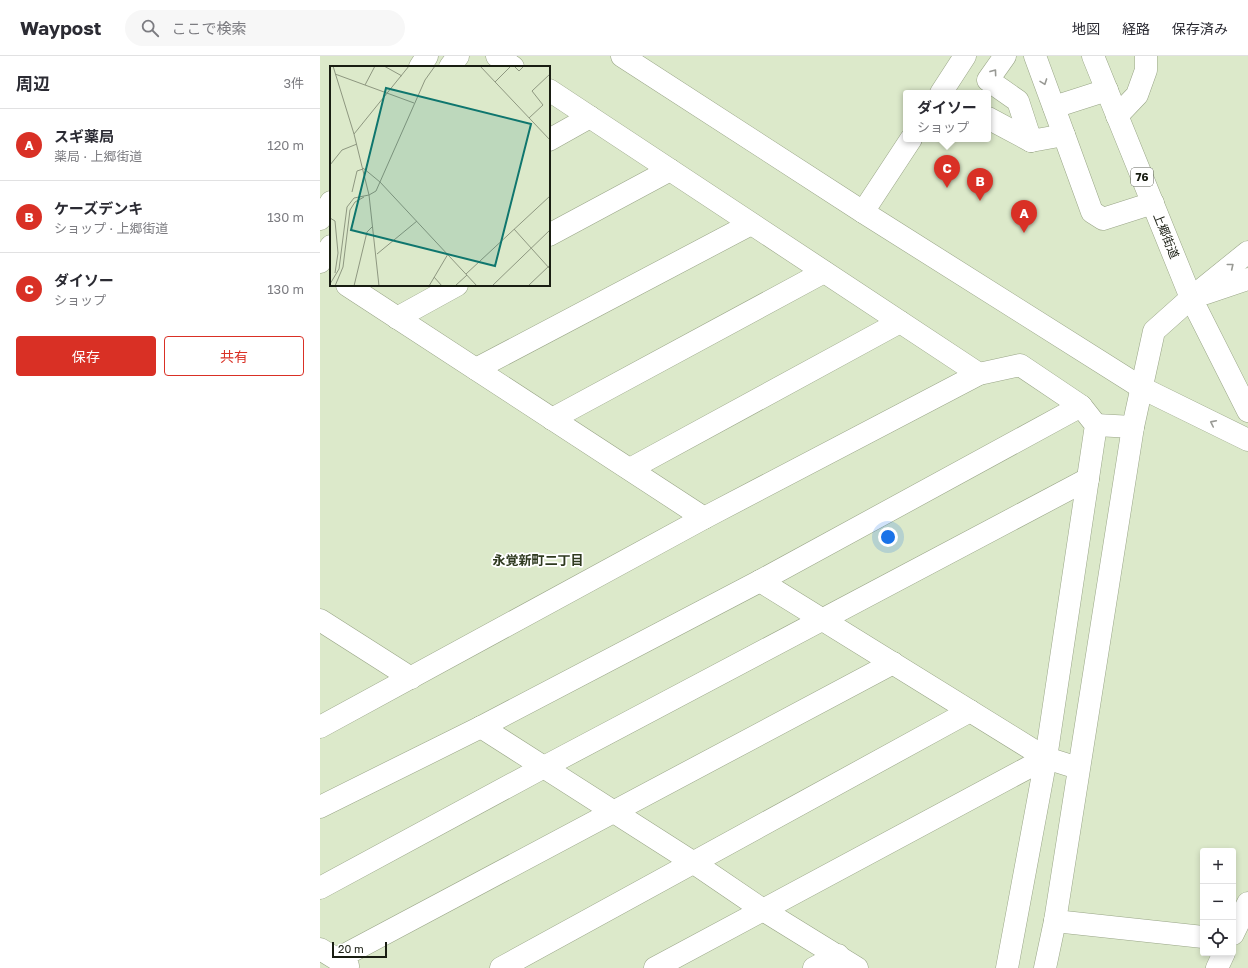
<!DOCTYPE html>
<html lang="ja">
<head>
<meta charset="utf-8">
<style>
	body { margin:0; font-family:"Golos Text","Noto Sans JP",sans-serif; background:#f7f7f7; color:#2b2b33 }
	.controls { position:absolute; right:12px; bottom:12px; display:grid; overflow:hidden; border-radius:4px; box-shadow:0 2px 6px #0003 }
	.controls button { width:36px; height:36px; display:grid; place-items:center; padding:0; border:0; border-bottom:1px solid #e1e1e2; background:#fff; color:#2b2b33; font:20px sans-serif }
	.scale { position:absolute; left:12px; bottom:10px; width:55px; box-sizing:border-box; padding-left:4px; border:2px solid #191d12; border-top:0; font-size:11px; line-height:14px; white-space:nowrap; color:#191d12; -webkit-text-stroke:3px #fff; paint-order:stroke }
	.you { position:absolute; left:568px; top:481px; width:14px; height:14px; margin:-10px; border:3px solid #fff; border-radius:50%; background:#1a73e8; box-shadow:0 0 0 6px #1a73e833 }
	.badge { display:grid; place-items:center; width:26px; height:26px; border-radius:50%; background:#d93025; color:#fff; font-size:13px; font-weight:700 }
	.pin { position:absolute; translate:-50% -33px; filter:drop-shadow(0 1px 2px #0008) }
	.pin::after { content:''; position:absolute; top:21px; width:14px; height:12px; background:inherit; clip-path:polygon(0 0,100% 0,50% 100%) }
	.popup { position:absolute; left:583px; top:34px; width:88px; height:52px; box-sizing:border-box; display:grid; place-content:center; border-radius:4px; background:#fff; filter:drop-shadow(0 1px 3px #0005); font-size:13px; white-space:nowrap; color:#7c7c81 }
	.popup b { font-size:15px; color:#2b2b33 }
	.popup::after { content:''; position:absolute; left:50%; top:100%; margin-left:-8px; border:8px solid transparent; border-top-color:#fff }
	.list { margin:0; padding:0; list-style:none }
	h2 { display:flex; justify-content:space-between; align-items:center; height:52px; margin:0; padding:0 16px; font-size:17px }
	h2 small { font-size:13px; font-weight:400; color:#7c7c81 }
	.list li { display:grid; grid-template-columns:26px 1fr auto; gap:12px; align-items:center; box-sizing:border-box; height:72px; padding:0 16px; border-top:1px solid #e1e1e2 }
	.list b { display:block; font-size:15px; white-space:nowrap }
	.list p { margin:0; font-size:13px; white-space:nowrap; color:#7c7c81 }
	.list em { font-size:13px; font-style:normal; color:#7c7c81 }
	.actions { display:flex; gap:8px; padding:12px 16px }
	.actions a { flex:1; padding:9px 0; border:1px solid #d93025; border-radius:4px; text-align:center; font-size:14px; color:#d93025 }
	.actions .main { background:#d93025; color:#fff }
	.icon { flex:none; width:22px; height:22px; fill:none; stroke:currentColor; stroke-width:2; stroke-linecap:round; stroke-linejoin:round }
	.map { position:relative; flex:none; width:928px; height:912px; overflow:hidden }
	header { display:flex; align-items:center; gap:24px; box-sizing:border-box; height:56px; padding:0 20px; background:#fff; border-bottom:1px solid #e1e1e2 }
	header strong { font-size:19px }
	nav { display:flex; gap:22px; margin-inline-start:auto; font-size:14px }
	.search { width:280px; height:36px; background:#f7f7f7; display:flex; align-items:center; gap:10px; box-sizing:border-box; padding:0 14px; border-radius:22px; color:#7c7c81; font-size:15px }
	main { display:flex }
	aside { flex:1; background:#fff }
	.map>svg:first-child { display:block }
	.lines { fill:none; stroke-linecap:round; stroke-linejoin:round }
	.minor-casing { stroke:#99a587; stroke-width:23 }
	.major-casing { stroke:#99a587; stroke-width:23 }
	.highway-casing { stroke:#99a587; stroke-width:23 }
	.minor { stroke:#fff; stroke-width:22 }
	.major { stroke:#fff; stroke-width:22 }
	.highway { stroke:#fff; stroke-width:22 }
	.oneway { stroke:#989994 }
	.labels { text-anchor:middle; stroke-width:3.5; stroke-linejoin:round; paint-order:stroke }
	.shield { fill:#fff; stroke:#5e6159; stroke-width:1 }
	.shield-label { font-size:11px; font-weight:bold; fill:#191d12 }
	.street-label { font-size:12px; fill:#191d12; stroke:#fff }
	.neighbourhood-label { font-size:13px; font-weight:bold; fill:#2e391f; stroke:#fff }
	.inset-road { fill:none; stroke:#8e9780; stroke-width:1 }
	.view { fill:#0f766e; fill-opacity:0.15; stroke:#0f766e; stroke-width:2 }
	.inset-edge { fill:none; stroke:#191d12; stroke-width:2 }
</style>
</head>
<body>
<header>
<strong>Waypost</strong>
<div class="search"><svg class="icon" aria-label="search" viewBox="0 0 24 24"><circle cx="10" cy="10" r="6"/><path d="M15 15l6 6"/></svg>ここで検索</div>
<nav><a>地図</a><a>経路</a><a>保存済み</a></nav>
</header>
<main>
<aside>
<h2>周辺<small>3件</small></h2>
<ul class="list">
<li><span class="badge">A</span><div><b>スギ薬局</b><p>薬局 · 上郷街道</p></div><em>120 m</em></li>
<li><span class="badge">B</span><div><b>ケーズデンキ</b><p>ショップ · 上郷街道</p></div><em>130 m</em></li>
<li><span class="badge">C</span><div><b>ダイソー</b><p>ショップ</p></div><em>130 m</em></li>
</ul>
<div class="actions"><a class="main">保存</a><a>共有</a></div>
</aside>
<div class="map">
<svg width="928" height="912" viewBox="0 0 928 912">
	<rect width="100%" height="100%" fill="#dce9ca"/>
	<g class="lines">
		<defs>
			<g id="minor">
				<path d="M177,0L193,11"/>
				<path d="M302,0L543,156L822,332L928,384"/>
				<path d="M685,0L668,24L698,45L711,85L744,79L772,156L783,163L833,147"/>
				<path d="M715,0L744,79"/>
				<path d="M100,11L107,0"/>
				<path d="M130,11L138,0"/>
				<path d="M229,34L659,318"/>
				<path d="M621,37L645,0"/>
				<path d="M734,51L787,34"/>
				<path d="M797,60L817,39L826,14V0"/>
				<path d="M668,62L711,85"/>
				<path d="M229,84L270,61"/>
				<path d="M543,156L591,83"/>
				<path d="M0,163L11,146"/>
				<path d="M229,179L350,114"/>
				<path d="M0,206L11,190"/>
				<path d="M27,229L384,462"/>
				<path d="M77,262L137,229"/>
				<path d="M156,313L431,168"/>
				<path d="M232,363L504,216"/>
				<path d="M776,369L813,371"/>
				<path d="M310,413L580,266"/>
				<path d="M440,525L726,702L758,712"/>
				<path d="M0,564L91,622"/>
				<path d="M0,671L384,462L659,318L700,309L761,350"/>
				<path d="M161,671L374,807L443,854L537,912"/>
				<path d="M0,751L161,671L440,525L761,350L776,369L726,702L687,912"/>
				<path d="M0,832L224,711L768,423"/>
				<path d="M735,865L883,881"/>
				<path d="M913,878L928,847"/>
				<path d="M0,893L28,910"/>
				<path d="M17,903L573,607"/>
				<path d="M181,912L650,655"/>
				<path d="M335,912L726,702"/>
				<path d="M494,912L518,899"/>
				<path d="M725,912L735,865L813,371L834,275L871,242"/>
				<path d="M897,912L904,897"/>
			</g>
			<path id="major" d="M773,0L871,242L928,355"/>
			<g id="highway">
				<path d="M886,237L928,223"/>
				<path d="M871,242L928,196"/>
			</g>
		</defs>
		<!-- minor casing -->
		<use href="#minor" class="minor-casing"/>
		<!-- major casing -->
		<use href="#major" class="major-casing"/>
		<!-- highway casing -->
		<use href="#highway" class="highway-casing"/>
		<!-- minor -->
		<use href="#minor" class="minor"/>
		<!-- major -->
		<use href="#major" class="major"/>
		<!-- highway -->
		<use href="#highway" class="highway"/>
	</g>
	<!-- one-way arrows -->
	<defs><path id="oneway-chevron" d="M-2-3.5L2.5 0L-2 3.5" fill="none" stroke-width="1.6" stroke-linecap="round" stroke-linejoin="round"/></defs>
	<g class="oneway">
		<use href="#oneway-chevron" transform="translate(674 16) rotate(-54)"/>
		<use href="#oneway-chevron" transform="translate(724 26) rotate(70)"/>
		<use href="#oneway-chevron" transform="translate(911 210) rotate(-39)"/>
		<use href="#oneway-chevron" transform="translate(893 367) rotate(-154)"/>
	</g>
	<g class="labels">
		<!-- shield labels -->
		<rect class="shield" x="811" y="112" width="22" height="18" rx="3"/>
		<g class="shield-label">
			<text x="822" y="125">76</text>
		</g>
		<!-- street labels -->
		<g class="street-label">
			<text transform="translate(846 180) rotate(68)" y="4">上郷街道</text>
		</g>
		<!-- neighbourhood labels -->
		<g class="neighbourhood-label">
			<text x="218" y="509">永覚新町二丁目</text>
		</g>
	</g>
	<!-- overview -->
	<g transform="translate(10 10)">
		<rect width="220" height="220" fill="#dce9ca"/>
		<path class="inset-road" d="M3,0L24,68L39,129L49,220M54,0L72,10M150,0L220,74M184,0L189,5L194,0M5,8L84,37M165,16L181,0M35,19L45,0M199,52L213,39L202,25L220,8M24,68L79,0M0,99L12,84L27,78M33,102L50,116L147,220M22,126L27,105L33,103M39,129L46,125L95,14L105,0M0,152L5,155L8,187L5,207M184,163L220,203M47,188L87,155M136,208L220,130M104,211L112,220M0,218L9,203L17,141L24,132L39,129M5,220L13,201L20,144L25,136L34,131M24,220L37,166L43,160M99,220L118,188M125,220L137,209M162,220L220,164M198,220L220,199"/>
		<path class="view" d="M56,22L201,58L165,200L21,164Z"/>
		<rect width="220" height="220" class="inset-edge"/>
	</g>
</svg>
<div class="controls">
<button>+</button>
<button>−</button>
<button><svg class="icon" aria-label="locate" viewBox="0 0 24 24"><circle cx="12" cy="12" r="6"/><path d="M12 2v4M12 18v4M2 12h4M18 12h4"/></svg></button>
</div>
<div class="scale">20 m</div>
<div class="you"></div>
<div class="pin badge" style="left:704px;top:177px">A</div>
<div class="pin badge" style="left:660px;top:145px">B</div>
<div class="pin badge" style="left:627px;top:132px">C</div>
<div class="popup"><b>ダイソー</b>ショップ</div>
</div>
</main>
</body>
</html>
